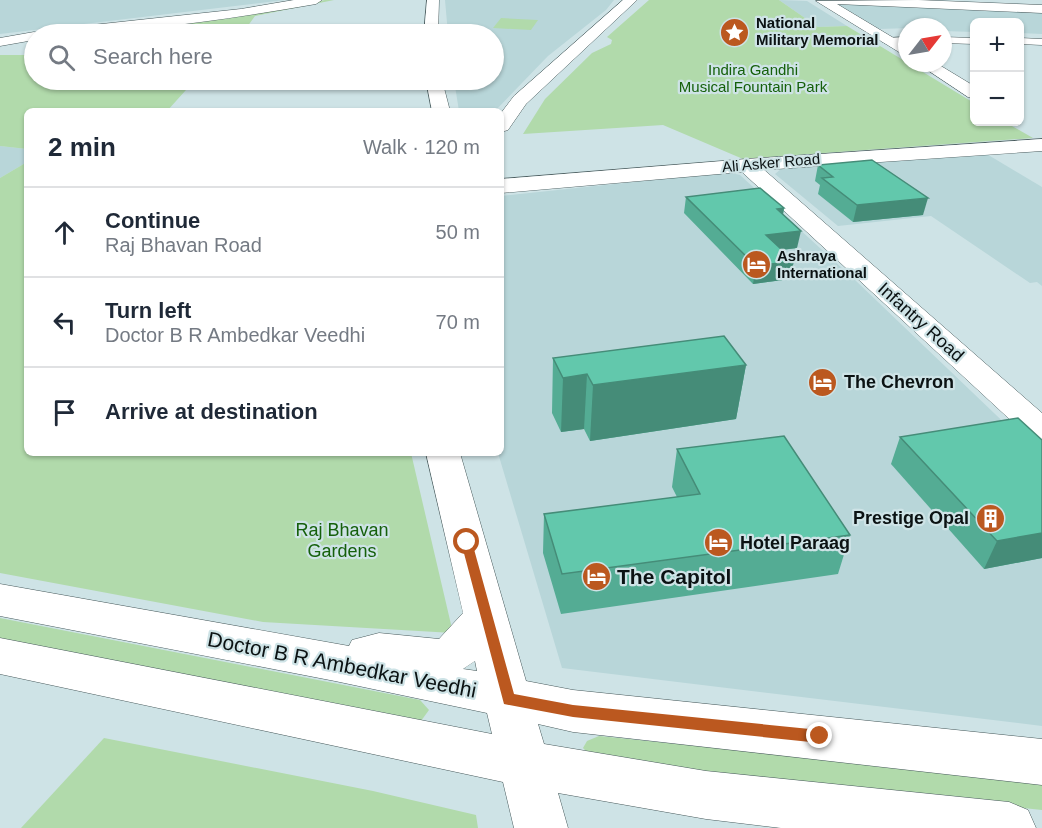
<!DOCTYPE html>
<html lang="en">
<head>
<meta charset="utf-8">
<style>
	body { margin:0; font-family:Helvetica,sans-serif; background:#f2f2f3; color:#1f2937 }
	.controls { position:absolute; right:18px; top:18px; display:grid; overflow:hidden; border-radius:9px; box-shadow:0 2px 4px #0004 }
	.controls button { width:54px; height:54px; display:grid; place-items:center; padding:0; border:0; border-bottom:2px solid #e0e1e3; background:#fff; color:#1f2937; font:30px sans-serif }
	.compass { position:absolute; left:898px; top:18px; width:54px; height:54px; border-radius:50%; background:#fff; box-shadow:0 2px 4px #0004; rotate:59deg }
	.stop { position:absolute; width:18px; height:18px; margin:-14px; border:4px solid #bb581f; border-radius:50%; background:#fff }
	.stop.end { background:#bb581f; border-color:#fff; box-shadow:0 2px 6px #0008 }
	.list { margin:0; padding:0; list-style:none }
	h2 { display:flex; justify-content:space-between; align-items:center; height:78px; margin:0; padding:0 24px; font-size:26px }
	h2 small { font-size:20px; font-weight:400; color:#747a83 }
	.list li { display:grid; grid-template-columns:39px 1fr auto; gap:18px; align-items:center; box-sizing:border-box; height:90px; padding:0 24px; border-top:2px solid #e0e1e3 }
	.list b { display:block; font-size:22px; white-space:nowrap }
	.list p { margin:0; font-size:20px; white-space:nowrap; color:#747a83 }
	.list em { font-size:20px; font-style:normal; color:#747a83 }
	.icon { flex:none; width:33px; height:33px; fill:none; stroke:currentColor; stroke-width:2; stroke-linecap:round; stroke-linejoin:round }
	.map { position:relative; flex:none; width:1042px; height:828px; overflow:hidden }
	.search { position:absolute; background:#fff; box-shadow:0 2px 4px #0004; left:24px; top:24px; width:480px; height:66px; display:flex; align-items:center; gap:15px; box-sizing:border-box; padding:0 21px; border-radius:33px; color:#747a83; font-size:22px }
	.panel { position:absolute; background:#fff; box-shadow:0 2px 4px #0004; left:24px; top:108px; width:480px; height:348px; border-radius:9px }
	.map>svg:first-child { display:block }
	.built { fill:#b8d6d9 }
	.green { fill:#b1daab }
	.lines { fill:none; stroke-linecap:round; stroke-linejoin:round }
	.street-casing { stroke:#485a5c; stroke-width:1 }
	.secondary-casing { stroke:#485a5c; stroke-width:1 }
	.primary-casing { stroke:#485a5c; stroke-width:1 }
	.street { fill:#fff; fill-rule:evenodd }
	.secondary { fill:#fff; fill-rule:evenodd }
	.primary { fill:#fff; fill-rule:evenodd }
	.wall { fill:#54ac94 }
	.shaded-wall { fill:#458c78 }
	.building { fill:#62c8ac; stroke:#458c78; stroke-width:1.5 }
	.route { fill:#bb581f }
	.labels { text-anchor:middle; stroke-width:4.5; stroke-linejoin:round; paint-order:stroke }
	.far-poi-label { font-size:15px; font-weight:bold; fill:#0b1213; stroke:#cee3e6; text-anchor:start }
	.far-park-label { font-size:15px; fill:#15600b; stroke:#cee3e6 }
	.far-street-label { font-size:15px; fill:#0b1213; stroke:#cee3e6 }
	.street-label { font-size:18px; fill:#0b1213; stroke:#cee3e6 }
	.poi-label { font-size:18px; font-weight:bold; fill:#0b1213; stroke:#cee3e6; text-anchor:start }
	.park-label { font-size:18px; fill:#15600b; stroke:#cee3e6 }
	.near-poi-label { font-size:21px; font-weight:bold; fill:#0b1213; stroke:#cee3e6; text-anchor:start }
	.near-street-label { font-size:21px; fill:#0b1213; stroke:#cee3e6 }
</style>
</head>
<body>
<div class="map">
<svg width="1042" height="828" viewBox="0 0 1042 828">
	<rect width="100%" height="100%" fill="#cee3e6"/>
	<!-- built -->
	<g class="built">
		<path d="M0,0H285L0,34Z"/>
		<path d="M445,0H614L606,10L548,56L495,111H459L454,80H494V34H448Z"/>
		<path d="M779,0L807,1L847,26L818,27Z"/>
		<path d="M836,3L1042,10V34L1020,33V22H974V32L943,31V27L879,29Z"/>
		<path d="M0,146L27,149V162L0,178Z"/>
		<path d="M985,153L1042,187V286L1037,282L1030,283L931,216L838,226L775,174L781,169Z"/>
		<path d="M728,172L740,175L855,280L1042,459V726L562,668L498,453H501V196Z"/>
	</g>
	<!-- green -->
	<g class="green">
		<path d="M325,0H334L255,16L242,34H79L239,15Z"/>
		<path d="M649,0H779L818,27L847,26L974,103V122H1005L1033,138L743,159L663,125L523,134L545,99L592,53L611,44L612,40L607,37Z"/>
		<path d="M501,18L538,20L531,30L493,28Z"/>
		<path d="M0,55H34V80H195L167,111H27V149L0,146Z"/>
		<path d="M27,162V453H411L453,633L263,622L0,573V178Z"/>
		<path d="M0,618L420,700L429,710L421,721L0,639Z"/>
		<path d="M599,736L1042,781V810L596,762L583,748L587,741Z"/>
		<path d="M104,738L373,791L476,815L478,828H21Z"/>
	</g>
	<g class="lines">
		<defs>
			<g id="street">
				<path d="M907,37V43L887,44L881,41L887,38Z"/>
				<path d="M943,37L974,38V44L943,43Z"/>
				<path d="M1020,38L1042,39V45L1020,44Z"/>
			</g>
			<g id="secondary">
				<path d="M294,0H322L316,4C223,20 129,34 34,34V40L0,46V38L34,32L39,33L46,30L241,9Z"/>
				<path d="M918,0L1042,5V13L837,4L907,46V57L816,1Z"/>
				<path d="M917,63H936L974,86V98L968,97Z"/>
				<path d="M1042,139V151L747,171L740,169L737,165L740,161L747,159Z"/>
			</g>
			<g id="primary">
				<path d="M427,0H439L438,34H424Z"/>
				<path d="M623,0H637L526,104L508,130L501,132V113L514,96Z"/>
				<path d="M426,80H442L450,111H432Z"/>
				<path d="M747,159L754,161L1042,413V441L1030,438L742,172L501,193V179Z"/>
				<path d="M426,453H460L526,681L573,690L1042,739V785L573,732L538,724L544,744L706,771L1009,802L1028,810L1036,828H781L706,819L558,793L568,828H514L503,782L0,674V638L492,734L487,713L335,681L0,616V584L349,646L352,640L379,633L439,639L463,613ZM475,661L477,671L463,669Z"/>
			</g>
		</defs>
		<!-- street casing -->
		<use href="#street" class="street-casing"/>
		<!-- secondary casing -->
		<use href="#secondary" class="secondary-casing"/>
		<!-- primary casing -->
		<use href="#primary" class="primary-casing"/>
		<!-- street -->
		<use href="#street" class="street"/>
		<!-- secondary -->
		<use href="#secondary" class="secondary"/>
		<!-- primary -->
		<use href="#primary" class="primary"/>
	</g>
	<!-- wall -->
	<g class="wall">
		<path d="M818,165L923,215L853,222L818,194L820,185L815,181Z"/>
		<path d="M686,197L784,208L783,215L797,248L782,250L790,279L753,284L684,213Z"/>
		<path d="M553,358L746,365L736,419L590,441L584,429L561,432L552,413Z"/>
		<path d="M900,437L1042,440V558L984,569L891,464Z"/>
		<path d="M677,449L850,535L838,574L561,614L543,553L544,514L677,497L672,487Z"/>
	</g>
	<!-- shaded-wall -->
	<g class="shaded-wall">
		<path d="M928,198L923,215L853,222L857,205Z"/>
		<path d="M784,208L781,225L777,209Z"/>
		<path d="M801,231L797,248L763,252L766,235Z"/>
		<path d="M794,261L790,279L753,284L756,266Z"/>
		<path d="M746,365L736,419L590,441L593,385Z"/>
		<path d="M587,374L584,429L561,432L563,378Z"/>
		<path d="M1042,533V558L984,569L997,541Z"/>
	</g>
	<!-- building -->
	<g class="building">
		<path d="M872,160L928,198L857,205L822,178L833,177L818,165Z"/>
		<path d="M760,188L784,208L777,209L801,231L766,235L794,261L756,266L686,197Z"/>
		<path d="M724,336L746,365L593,385L587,374L563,378L553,358Z"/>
		<path d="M1018,418L1042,440V533L997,541L900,437Z"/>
		<path d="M784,436L850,535L562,574L544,514L700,494L677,449Z"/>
	</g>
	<!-- route -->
	<path class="route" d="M467,537L472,542L514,694L573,705L820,730L827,736L825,741L820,743L573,717L504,704L461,542Z"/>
	<!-- icons -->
	<defs>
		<symbol id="sight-disc" viewBox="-11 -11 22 22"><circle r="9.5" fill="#bb581f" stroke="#cee3e6"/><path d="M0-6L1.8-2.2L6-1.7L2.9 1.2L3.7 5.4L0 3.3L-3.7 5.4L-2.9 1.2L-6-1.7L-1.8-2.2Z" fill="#fff"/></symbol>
		<symbol id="hotel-disc" viewBox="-11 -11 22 22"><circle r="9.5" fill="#bb581f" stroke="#cee3e6"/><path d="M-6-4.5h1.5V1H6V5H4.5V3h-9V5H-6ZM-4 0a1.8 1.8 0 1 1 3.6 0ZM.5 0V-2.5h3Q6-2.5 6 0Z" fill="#fff"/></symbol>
		<symbol id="building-disc" viewBox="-11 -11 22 22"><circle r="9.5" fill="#bb581f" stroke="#cee3e6"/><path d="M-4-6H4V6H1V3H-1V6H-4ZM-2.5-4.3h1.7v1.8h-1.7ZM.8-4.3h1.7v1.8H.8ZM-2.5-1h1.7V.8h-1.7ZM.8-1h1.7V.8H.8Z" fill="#fff"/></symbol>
	</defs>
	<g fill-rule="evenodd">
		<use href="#sight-disc" x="718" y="16" width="33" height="33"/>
		<use href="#hotel-disc" x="740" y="248" width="33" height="33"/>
		<use href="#hotel-disc" x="806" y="366" width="33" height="33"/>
		<use href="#building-disc" x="974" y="502" width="33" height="33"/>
		<use href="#hotel-disc" x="702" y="526" width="33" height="33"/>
		<use href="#hotel-disc" x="580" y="560" width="33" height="33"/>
	</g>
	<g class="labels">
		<!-- far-poi labels -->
		<g class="far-poi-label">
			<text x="756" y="28">National<tspan x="756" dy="17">Military Memorial</tspan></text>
			<text x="777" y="261">Ashraya<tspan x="777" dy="17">International</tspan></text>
		</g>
		<!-- far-park labels -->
		<g class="far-park-label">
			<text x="753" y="75">Indira Gandhi<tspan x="753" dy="17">Musical Fountain Park</tspan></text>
		</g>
		<!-- far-street labels -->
		<g class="far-street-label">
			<text transform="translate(771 163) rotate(-5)" y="5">Ali Asker Road</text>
		</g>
		<!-- street labels -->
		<g class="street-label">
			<text transform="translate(921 322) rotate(42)" y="6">Infantry Road</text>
		</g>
		<!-- poi labels -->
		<g class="poi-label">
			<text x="844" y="388">The Chevron</text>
			<text x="969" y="524" text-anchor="end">Prestige Opal</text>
			<text x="740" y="549">Hotel Paraag</text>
		</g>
		<!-- park labels -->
		<g class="park-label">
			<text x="342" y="536">Raj Bhavan<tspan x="342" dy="21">Gardens</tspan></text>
		</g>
		<!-- near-poi labels -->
		<g class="near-poi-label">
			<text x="617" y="584">The Capitol</text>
		</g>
		<!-- near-street labels -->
		<g class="near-street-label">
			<text transform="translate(342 665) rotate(11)" y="7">Doctor B R Ambedkar Veedhi</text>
		</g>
	</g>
</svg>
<div class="controls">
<button>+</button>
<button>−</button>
</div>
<svg class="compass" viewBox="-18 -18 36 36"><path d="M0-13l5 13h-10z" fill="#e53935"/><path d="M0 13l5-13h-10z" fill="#747a83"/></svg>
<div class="stop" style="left:467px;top:542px"></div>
<div class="stop end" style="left:820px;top:736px"></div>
<div class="search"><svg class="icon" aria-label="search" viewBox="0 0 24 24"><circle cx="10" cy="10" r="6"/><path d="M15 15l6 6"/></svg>Search here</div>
<section class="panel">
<h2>2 min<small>Walk · 120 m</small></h2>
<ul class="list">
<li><svg class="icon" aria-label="ahead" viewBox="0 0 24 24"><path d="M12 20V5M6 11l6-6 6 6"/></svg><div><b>Continue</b><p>Raj Bhavan Road</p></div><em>50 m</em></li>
<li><svg class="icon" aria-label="left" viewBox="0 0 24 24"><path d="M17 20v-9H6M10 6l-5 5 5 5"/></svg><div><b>Turn left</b><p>Doctor B R Ambedkar Veedhi</p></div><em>70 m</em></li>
<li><svg class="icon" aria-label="arrive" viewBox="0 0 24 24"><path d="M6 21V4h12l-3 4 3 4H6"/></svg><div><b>Arrive at destination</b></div></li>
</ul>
</section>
</div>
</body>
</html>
